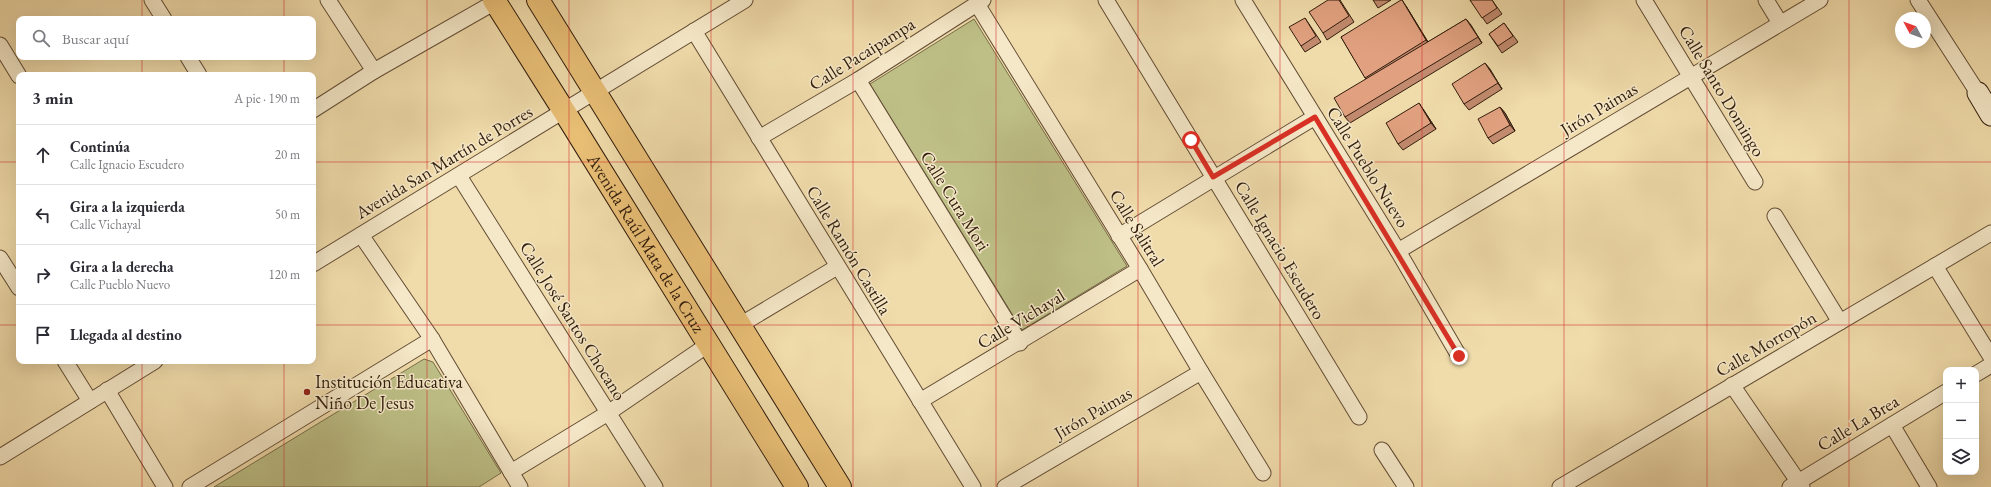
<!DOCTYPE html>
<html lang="es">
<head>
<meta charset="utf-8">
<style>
	body { margin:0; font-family:"EB Garamond",serif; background:#f7f7f7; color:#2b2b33 }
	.controls { position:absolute; right:12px; bottom:12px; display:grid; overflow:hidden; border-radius:8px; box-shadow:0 4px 16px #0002 }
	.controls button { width:36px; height:36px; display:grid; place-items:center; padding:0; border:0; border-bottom:1px solid #e1e1e2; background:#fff; color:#2b2b33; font:20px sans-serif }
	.compass { position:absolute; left:1895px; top:12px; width:36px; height:36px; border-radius:50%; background:#fff; box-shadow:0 4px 16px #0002; rotate:311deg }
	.stop { position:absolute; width:12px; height:12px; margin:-9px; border:3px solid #d93025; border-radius:50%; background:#fff }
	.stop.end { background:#d93025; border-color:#fff; box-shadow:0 1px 4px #0008 }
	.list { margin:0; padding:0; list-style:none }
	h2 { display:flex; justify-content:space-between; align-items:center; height:52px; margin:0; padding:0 16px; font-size:17px }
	h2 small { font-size:13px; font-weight:400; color:#7c7c81 }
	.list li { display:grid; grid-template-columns:26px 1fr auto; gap:12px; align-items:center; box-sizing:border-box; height:60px; padding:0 16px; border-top:1px solid #e1e1e2 }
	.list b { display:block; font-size:15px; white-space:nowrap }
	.list p { margin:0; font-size:13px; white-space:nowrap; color:#7c7c81 }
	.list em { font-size:13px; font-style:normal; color:#7c7c81 }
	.icon { flex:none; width:22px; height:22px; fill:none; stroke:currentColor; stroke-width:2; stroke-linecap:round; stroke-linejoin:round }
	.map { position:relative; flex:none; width:1991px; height:487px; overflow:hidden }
	.search { position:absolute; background:#fff; box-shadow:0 4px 16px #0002; left:16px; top:16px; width:300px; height:44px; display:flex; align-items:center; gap:10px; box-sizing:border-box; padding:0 14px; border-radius:8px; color:#7c7c81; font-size:15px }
	.panel { position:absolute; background:#fff; box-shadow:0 4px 16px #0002; left:16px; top:72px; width:300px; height:292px; border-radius:8px }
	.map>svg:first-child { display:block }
	.green { fill:#bdbf86; stroke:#786e49 }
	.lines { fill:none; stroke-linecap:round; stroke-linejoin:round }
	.street-casing { stroke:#624c34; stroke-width:17 }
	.secondary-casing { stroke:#321d0c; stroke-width:23 }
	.primary-casing { stroke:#321d0c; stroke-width:24 }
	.street { stroke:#f5e8c8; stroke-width:15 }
	.secondary { stroke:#f5e8c8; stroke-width:21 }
	.primary { stroke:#e8be75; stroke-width:22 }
	.wall { fill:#c28a6e; stroke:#321d0c }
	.shaded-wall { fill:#9e715a; stroke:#321d0c }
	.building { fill:#e1a180; stroke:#321d0c }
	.route { stroke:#d93025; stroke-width:5 }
	.grid { fill:none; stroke:#d62828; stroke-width:1; stroke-opacity:0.55 }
	.poi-dot { fill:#8f2418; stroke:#f5e8c8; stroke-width:1.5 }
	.labels { text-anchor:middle; stroke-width:3; stroke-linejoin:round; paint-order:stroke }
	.street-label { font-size:18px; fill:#321d0c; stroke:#f5e8c8 }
	.poi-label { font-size:18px; fill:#321d0c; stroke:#f5e8c8; text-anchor:start }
</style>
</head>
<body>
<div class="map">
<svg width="1991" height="487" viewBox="0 0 1991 487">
	<rect width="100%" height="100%" fill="#f0dbaa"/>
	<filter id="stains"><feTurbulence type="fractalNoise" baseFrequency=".005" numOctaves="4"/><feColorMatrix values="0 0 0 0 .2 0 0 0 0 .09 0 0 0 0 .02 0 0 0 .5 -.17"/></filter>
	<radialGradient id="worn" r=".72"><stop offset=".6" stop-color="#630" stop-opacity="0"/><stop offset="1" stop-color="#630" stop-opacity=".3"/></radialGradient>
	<!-- green -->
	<g class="green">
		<path d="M974,19L1127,266L1022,330L870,84Z"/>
		<path d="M424,359L433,362L501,473L479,487H214Z"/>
	</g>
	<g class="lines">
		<defs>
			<g id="street">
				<path d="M152,0L164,19"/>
				<path d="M328,0L374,71"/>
				<path d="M1106,0L1359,417"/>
				<path d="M1243,0L1398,251L1459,356"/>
				<path d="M1644,0L1755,182"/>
				<path d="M1766,0L1780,23"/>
				<path d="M1918,0L1978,93"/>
				<path d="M977,4L1140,269L1201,372L1263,473"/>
				<path d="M694,31L973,487"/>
				<path d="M0,45L19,76"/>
				<path d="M188,57L199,75"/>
				<path d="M858,80L1020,343"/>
				<path d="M313,110L374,71L495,2"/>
				<path d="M759,138L858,80L983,0"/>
				<path d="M459,176L655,487"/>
				<path d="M1775,216L1840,322"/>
				<path d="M361,235L432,339L520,487"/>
				<path d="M1119,236L1315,117"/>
				<path d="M1398,251L1820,0"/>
				<path d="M0,258L19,288"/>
				<path d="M313,264L745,0"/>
				<path d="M1935,266L1991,357"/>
				<path d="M740,325L837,267"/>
				<path d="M65,361L90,401"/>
				<path d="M1976,374L1991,365"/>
				<path d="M1732,385L1802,487"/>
				<path d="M107,390L165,487"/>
				<path d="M920,401L1140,269"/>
				<path d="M1892,425L1929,487"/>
				<path d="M1382,450L1406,487"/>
				<path d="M0,457L155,361"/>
				<path d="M511,472L608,413L709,344"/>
				<path d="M190,487L432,339"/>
				<path d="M1005,487L1201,372"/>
				<path d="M1560,487L1991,233"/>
				<path d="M1790,487L1946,392"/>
			</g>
			<path id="secondary" d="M1978,93L1991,115"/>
			<g id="primary">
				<path id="s1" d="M494,0L564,111L797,487"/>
				<path d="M538,0L840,487"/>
			</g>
		</defs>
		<!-- street casing -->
		<use href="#street" class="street-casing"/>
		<!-- secondary casing -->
		<use href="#secondary" class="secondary-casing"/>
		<!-- primary casing -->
		<use href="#primary" class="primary-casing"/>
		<!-- street -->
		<use href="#street" class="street"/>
		<!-- secondary -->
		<use href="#secondary" class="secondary"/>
		<!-- primary -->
		<use href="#primary" class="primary"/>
	</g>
	<!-- wall -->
	<g class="wall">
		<path d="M1340,0L1354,22L1327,40L1323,33Z"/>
		<path d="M1373,0H1391L1378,8Z"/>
		<path d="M1470,0H1492L1502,14L1487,24Z"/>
		<path d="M1406,6L1428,42L1466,19L1482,43L1350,123L1345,117L1366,79L1341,37Z"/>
		<path d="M1305,18L1321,42L1305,52L1301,46Z"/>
		<path d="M1504,23L1518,42L1502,53L1489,34Z"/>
		<path d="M1485,63L1502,89L1469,110L1464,104Z"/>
		<path d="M1500,107L1505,113L1515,131L1493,144L1488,138Z"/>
		<path d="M1423,109L1436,129L1403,150L1398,144Z"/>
	</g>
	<!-- shaded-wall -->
	<g class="shaded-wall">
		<path d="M1402,0L1406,6L1431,47L1426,40Z"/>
		<path d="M1466,19L1471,25L1482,43Z"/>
		<path d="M1485,63L1490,69L1502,89L1498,83Z"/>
		<path d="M1419,103L1423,109L1436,129L1431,123Z"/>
		<path d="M1500,107L1505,113L1515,131L1510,125Z"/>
	</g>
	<!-- building -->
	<g class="building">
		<path d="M1328,0H1339L1349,16L1323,33L1309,12Z"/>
		<path d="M1401,0H1402L1426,40L1365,78L1341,37Z"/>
		<path d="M1470,0H1492L1497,8L1482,18Z"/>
		<path d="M1305,18L1316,36L1301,46L1289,27Z"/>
		<path d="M1466,19L1478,37L1345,117L1334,98Z"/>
		<path d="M1504,23L1513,36L1498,46L1489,34Z"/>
		<path d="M1485,63L1498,83L1464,104L1452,84Z"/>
		<path d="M1419,103L1431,123L1398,144L1386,123Z"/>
		<path d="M1500,107L1510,125L1488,138L1478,119Z"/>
	</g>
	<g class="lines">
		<!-- route -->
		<path class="route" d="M1191,140L1213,177L1315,117L1459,356"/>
	</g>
	<!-- grid -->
	<path class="grid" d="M142,0V19M284,0V19M427,0V487M569,0V487M711,0V487M853,0V487M996,0V487M1138,0V487M1280,0V487M1422,0V487M1564,0V487M1707,0V487M1849,0V487M142,57V75M284,57V75M0,162H19M313,162H1991M0,325H19M313,325H1991M142,361V487M284,361V487"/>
	<!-- markers -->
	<circle class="poi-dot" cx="307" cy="392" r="4"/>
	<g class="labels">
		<!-- street labels -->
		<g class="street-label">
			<text transform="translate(862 54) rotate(-32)" y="6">Calle Pacaipampa</text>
			<text transform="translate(1722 91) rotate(59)" y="6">Calle Santo Domingo</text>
			<text transform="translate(1599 109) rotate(-31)" y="6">Jirón Paimas</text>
			<text transform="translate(444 162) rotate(-31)" y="6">Avenida San Martín de Porres</text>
			<text transform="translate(1368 167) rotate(58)" y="6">Calle Pueblo Nuevo</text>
			<text transform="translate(955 201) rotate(58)" y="6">Calle Cura Mori</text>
			<text transform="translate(1137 228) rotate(58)" y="6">Calle Salitral</text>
			<text dy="6" stroke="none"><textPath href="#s1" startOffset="287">Avenida Raúl Mata de la Cruz</textPath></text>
			<text transform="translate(849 250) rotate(59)" y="6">Calle Ramón Castilla</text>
			<text transform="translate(1280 250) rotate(59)" y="6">Calle Ignacio Escudero</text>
			<text transform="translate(1021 319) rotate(-31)" y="6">Calle Vichayal</text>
			<text transform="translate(573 321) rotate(58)" y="6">Calle José Santos Chocano</text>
			<text transform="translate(1766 344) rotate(-30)" y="6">Calle Morropón</text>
			<text transform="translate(1093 413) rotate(-30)" y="6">Jirón Paimas</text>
			<text transform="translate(1858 423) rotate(-31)" y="6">Calle La Brea</text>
		</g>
		<!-- poi labels -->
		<g class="poi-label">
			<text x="315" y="388">Institución Educativa<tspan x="315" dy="21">Niño De Jesus</tspan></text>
		</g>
	</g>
	<rect width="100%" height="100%" filter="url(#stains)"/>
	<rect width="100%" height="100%" fill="url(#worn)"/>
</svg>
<div class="controls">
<button>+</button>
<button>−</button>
<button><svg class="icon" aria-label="layers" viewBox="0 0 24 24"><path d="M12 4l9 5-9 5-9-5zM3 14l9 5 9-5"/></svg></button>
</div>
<svg class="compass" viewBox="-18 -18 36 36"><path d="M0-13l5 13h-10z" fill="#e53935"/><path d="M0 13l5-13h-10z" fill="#7c7c81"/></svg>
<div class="stop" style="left:1191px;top:140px"></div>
<div class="stop end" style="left:1459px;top:356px"></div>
<div class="search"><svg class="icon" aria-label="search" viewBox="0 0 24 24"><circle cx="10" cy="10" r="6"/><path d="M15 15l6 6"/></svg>Buscar aquí</div>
<section class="panel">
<h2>3 min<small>A pie · 190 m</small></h2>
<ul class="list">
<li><svg class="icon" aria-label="ahead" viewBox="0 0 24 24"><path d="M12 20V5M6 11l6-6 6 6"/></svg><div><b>Continúa</b><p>Calle Ignacio Escudero</p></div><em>20 m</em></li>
<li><svg class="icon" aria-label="left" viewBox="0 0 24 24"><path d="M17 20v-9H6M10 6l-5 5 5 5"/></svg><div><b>Gira a la izquierda</b><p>Calle Vichayal</p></div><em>50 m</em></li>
<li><svg class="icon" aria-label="right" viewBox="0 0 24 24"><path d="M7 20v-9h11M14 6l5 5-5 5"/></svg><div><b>Gira a la derecha</b><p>Calle Pueblo Nuevo</p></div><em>120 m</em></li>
<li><svg class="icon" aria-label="arrive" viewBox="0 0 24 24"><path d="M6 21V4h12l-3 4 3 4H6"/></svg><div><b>Llegada al destino</b></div></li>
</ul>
</section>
</div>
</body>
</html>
